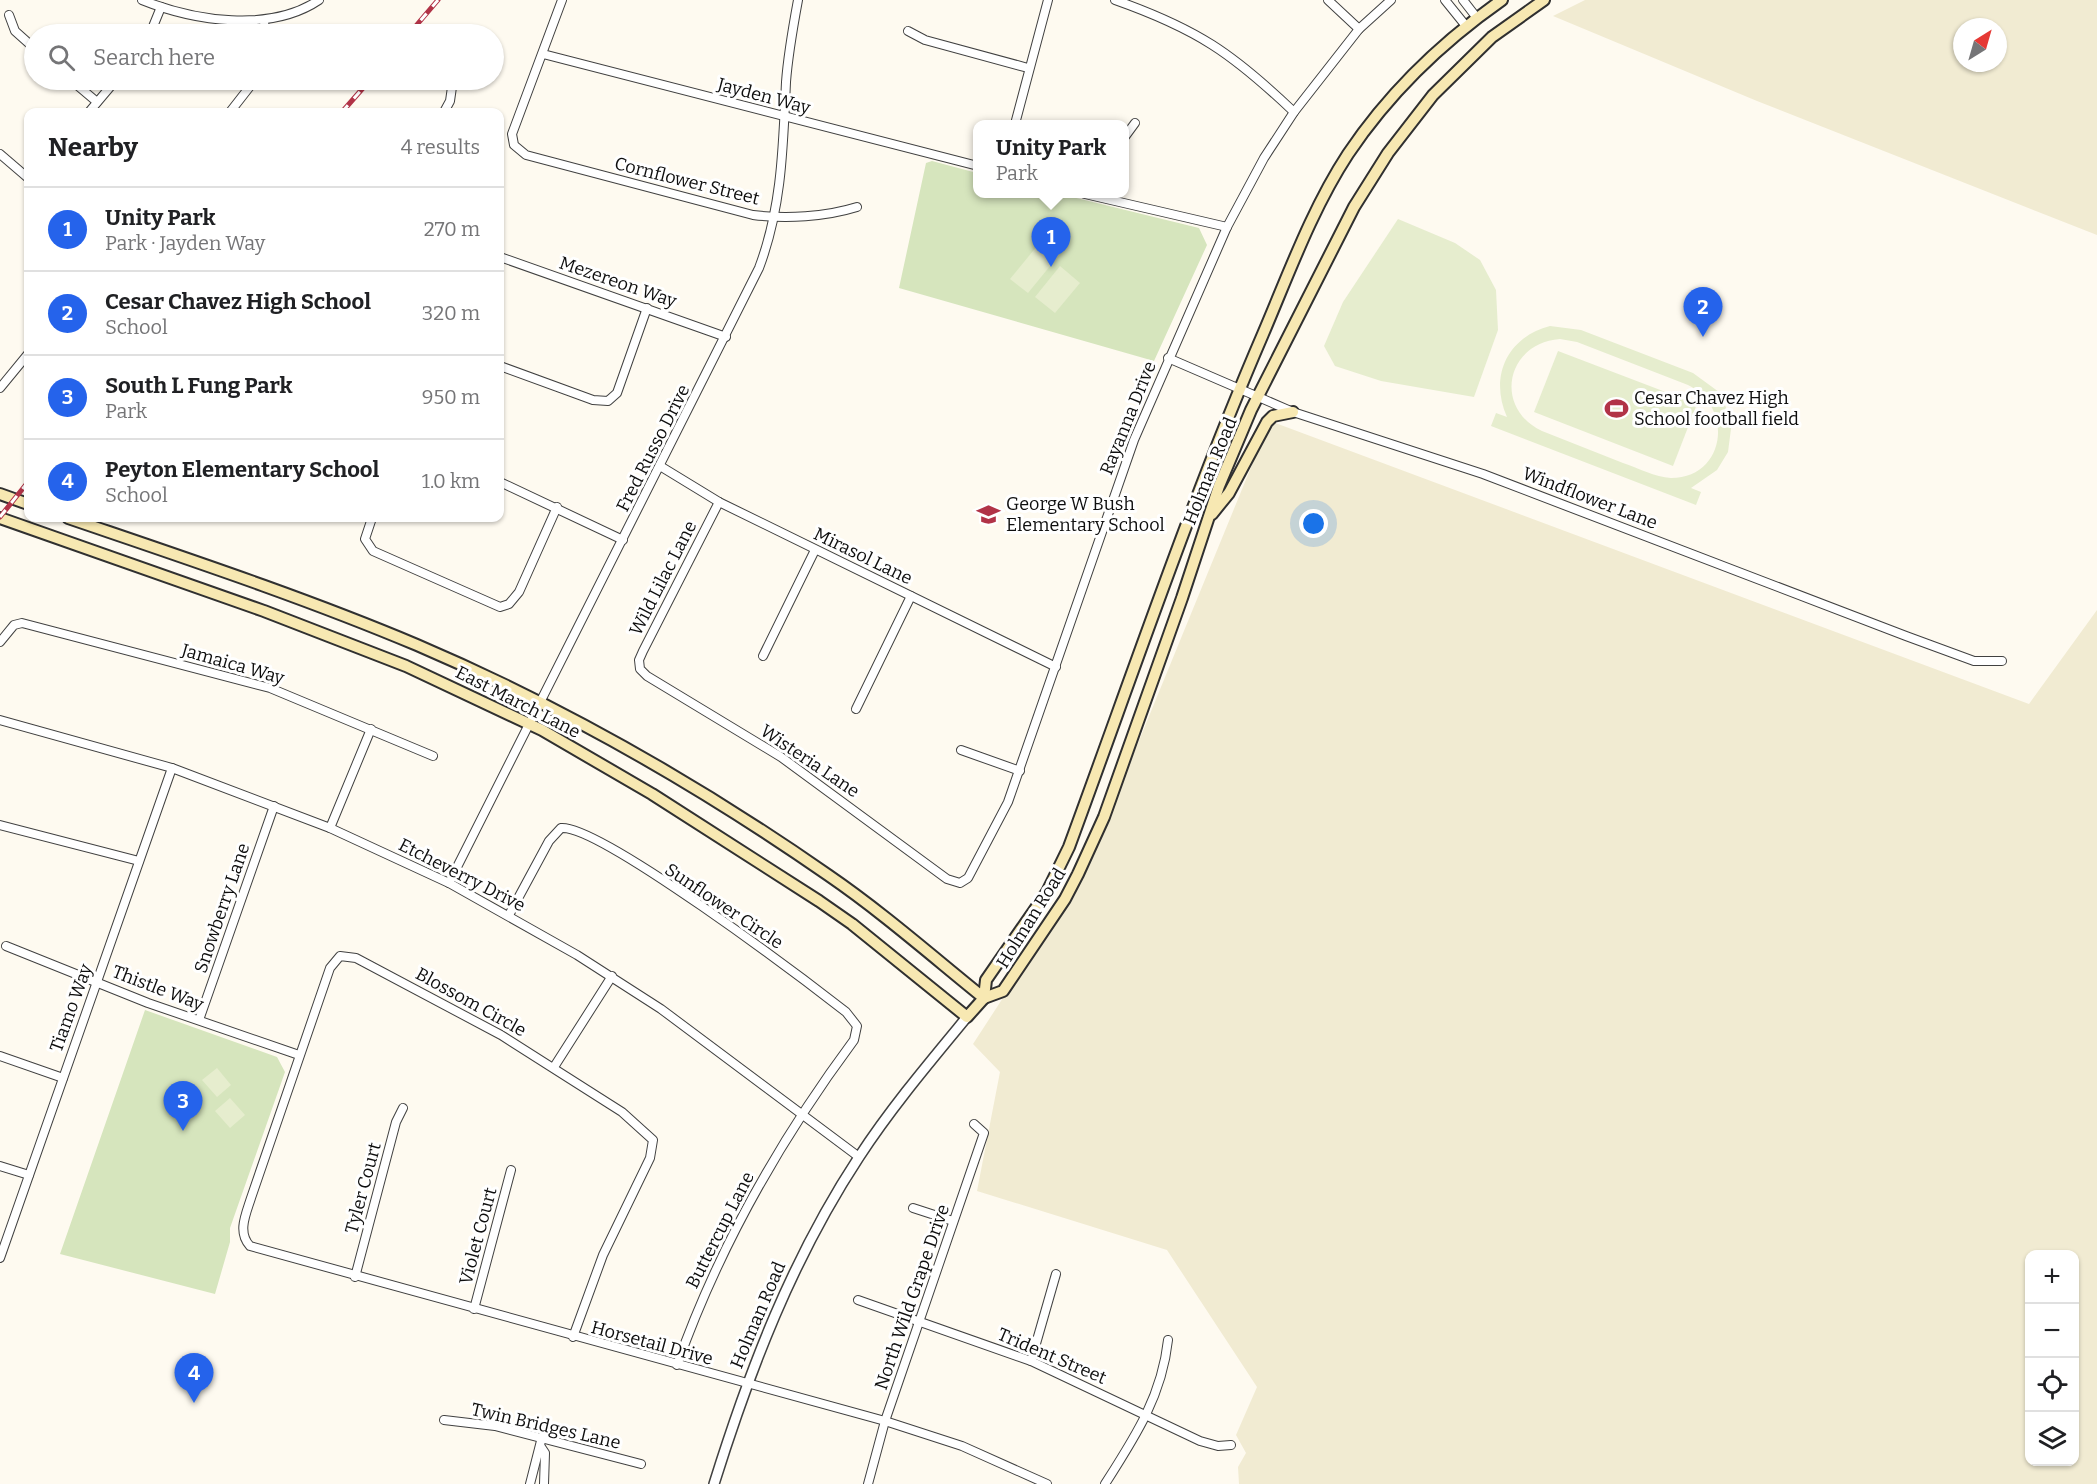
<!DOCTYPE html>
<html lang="en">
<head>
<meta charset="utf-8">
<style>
	body { margin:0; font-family:Bitter,serif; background:#f6f6f6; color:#202124 }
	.controls { position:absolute; right:18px; bottom:18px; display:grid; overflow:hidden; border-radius:12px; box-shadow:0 2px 4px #0004 }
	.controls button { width:54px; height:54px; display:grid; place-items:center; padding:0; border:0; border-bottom:2px solid #e0e0e0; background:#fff; color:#202124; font:30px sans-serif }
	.compass { position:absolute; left:1953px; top:18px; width:54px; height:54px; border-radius:50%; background:#fff; box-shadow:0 2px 4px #0004; rotate:37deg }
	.you { position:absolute; left:1314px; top:524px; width:21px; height:21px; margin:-15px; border:4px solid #fff; border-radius:50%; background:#1a73e8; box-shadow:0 0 0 9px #1a73e833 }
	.badge { display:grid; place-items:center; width:39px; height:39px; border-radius:50%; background:#2563eb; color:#fff; font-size:20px; font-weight:700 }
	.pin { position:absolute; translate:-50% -50px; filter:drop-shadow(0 2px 3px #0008) }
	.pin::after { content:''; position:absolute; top:32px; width:21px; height:18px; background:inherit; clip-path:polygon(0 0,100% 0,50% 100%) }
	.popup { position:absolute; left:973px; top:120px; width:156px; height:78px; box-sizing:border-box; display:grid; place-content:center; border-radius:12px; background:#fff; filter:drop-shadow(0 2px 4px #0005); font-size:20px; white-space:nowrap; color:#757577 }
	.popup b { font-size:22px; color:#202124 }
	.popup::after { content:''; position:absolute; left:50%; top:100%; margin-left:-12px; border:12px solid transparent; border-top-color:#fff }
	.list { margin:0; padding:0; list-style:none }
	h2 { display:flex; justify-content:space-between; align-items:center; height:78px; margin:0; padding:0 24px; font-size:26px }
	h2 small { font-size:20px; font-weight:400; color:#757577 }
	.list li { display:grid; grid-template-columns:39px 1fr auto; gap:18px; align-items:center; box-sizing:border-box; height:84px; padding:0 24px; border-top:2px solid #e0e0e0 }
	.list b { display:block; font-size:22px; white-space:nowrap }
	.list p { margin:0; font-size:20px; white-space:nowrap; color:#757577 }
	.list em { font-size:20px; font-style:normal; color:#757577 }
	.icon { flex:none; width:33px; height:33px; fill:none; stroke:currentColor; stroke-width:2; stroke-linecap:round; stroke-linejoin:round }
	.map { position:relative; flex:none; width:2097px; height:1484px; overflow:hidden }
	.search { position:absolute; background:#fff; box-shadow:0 2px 4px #0004; left:24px; top:24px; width:480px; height:66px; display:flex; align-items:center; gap:15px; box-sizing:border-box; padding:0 21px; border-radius:33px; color:#757577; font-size:22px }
	.panel { position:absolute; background:#fff; box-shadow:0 2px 4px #0004; left:24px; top:108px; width:480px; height:414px; border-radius:12px }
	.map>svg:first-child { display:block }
	.farmland { fill:#f1ebd2; fill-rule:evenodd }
	.green { fill:#d6e5bd }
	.pitch { fill:#e6edce; fill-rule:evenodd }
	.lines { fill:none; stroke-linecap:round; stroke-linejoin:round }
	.minor-casing { stroke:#414141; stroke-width:10 }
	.tertiary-casing { stroke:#414141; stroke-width:12 }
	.secondary-casing { stroke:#303030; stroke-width:14 }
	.minor { stroke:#fff; stroke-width:8 }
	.tertiary { stroke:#fff; stroke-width:9 }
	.secondary { stroke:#f7e8b2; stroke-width:10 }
	.rail-casing { stroke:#b13347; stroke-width:5 }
	.rail { stroke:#fff; stroke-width:3; stroke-dasharray:9; stroke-linecap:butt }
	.labels { text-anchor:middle; stroke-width:6; stroke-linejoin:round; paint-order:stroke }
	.street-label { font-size:18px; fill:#0e0e0e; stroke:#fff }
	.poi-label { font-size:18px; fill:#0e0e0e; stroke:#fff; text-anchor:start }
</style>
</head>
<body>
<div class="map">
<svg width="2097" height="1484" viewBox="0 0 2097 1484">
	<rect width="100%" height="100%" fill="#fefaf0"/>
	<!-- farmland -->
	<g class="farmland">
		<path d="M1585,0H2097V235L1757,101L1553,16ZM1962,27H1998V63H1962Z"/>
		<path d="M1270,421L2029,704L2097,610V1484H1239L1238,1467L1246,1453L1236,1435L1257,1387L1167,1250L977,1191L1000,1072L973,1044L1086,870ZM2030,1254H2074V1462H2030Z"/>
	</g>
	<!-- green -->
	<g class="green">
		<path d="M932,161L977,173L978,194H1060L1199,228L1207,245L1154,361L899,288L926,163Z"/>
		<path d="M145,1010L277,1057L285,1072L230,1228V1242L215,1294L60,1254Z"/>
	</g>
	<!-- pitch -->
	<g class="pitch">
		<path d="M1398,219L1455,243L1480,260L1496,290L1498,330L1474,397L1381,381L1335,366L1324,346L1343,302Z"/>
		<path d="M1042,240L1059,255L1028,293L1010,279Z"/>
		<path d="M1060,266L1080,283L1055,313L1035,297Z"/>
		<path d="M1550,326L1581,330L1693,373L1719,392L1732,421L1728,452L1717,470L1691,488L1701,492L1696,505L1491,426L1496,413L1507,417C1489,377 1507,337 1550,326ZM1560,339L1577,342L1688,385C1735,408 1725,478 1671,478C1655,477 1638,468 1623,463C1596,452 1569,442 1542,431C1493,408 1506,343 1560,339Z"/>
		<path d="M1558,351L1697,404L1673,466L1534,412Z"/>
		<path d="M217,1068L231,1085L217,1097L202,1080Z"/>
		<path d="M230,1098L245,1115L230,1128L215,1111Z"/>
	</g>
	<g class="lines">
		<defs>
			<g id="minor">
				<path d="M142,0C194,21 270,33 319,0"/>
				<path d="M562,0L512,134L514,145L526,155L753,215C786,219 825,217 857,207"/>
				<path d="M1115,0C1197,29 1232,53 1294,112"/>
				<path d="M1328,0L1359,29"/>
				<path d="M1445,0L1466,26"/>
				<path d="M1463,0L1477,18"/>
				<path d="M9,15L15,31L34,48"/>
				<path d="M264,20L265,34"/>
				<path d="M908,31L925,40L1028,68"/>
				<path d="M150,34L161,7"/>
				<path d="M543,54L978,166"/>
				<path d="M71,80L97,102"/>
				<path d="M89,112L116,80"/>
				<path d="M230,112L255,80"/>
				<path d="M444,112L450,101L453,80"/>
				<path d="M1015,124L1048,0"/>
				<path d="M1124,138L1135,123"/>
				<path d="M0,154L28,178"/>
				<path d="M1085,194L1227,227"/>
				<path d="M500,257L726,337"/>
				<path d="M1168,358L1293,412L1483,474L1906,636L1974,661H2002"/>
				<path d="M500,366L593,400L608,401L617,393L647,308"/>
				<path d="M0,388L28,354"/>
				<path d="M660,466L719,502L1056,667"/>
				<path d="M500,482L623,540"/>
				<path d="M719,502L643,651L639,660L640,669L647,676L781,757L947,879L960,883L968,878L1008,802L1134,440L1227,227L1264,158L1294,112L1359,29L1391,0"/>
				<path d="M372,518L365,539L373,551L500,607L509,604L519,592L557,507"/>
				<path d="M0,642L14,625L22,623L270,688L433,756"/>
				<path d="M763,656L815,550"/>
				<path d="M856,709L911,596"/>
				<path d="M0,720L172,768L330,828L449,883L577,955L661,1009L859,1157"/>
				<path d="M961,750L1020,771"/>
				<path d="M0,825L139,861"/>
				<path d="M330,828L371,729"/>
				<path d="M449,883L759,268C782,207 783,147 786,82C788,55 793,27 798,0"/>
				<path d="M509,915L549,841L561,828C599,824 805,980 846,1012L857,1026L854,1040C779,1141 719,1247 677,1365"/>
				<path d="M6,946L148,1003L299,1055"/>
				<path d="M199,1020L274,806"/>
				<path d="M0,1056L63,1078"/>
				<path d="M554,1067L612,976"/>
				<path d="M0,1166L29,1175"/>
				<path d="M913,1208L953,1221"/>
				<path d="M0,1258L172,768"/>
				<path d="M355,1277L396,1122L403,1108"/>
				<path d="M858,1300L1031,1361L1200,1441L1218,1446L1231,1445"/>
				<path d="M474,1309L511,1170"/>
				<path d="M573,1337L603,1255L650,1158L653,1140L622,1112L501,1035L356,958L340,956L330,968L251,1198C246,1214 237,1232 250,1246L885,1421L962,1446L1047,1484"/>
				<path d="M1031,1361L1056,1274"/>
				<path d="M444,1420L495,1426L641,1464"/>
				<path d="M541,1447L545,1453L544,1484"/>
				<path d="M530,1484L542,1437"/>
				<path d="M868,1484L885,1421L984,1133L974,1124"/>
				<path d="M1105,1484C1135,1437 1162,1396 1168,1340"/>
			</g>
			<path id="tertiary" d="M714,1484C750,1369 792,1259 859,1157C891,1108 929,1063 967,1017"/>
			<g id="secondary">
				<path d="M0,494L28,504"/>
				<path d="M1212,514L1229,493L1267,422L1273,416L1293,412"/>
				<path d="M0,518L264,611L406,666L542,730L652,794L819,901L852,924L967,1017L984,998L1003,991L1065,899L1078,874L1104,817L1182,598L1219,486L1251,410L1354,207L1388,153L1433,95L1492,37L1544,0"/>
				<path d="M68,518C185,558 303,597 417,645C560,706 700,786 828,875C882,912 932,956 984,998"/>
				<path d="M984,998L986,980L1047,892L1069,847C1132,676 1191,501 1263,334C1289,273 1312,209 1348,154C1389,93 1442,42 1502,0"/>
			</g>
		</defs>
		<!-- minor casing -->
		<use href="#minor" class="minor-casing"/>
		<!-- tertiary casing -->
		<use href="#tertiary" class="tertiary-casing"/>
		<!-- secondary casing -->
		<use href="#secondary" class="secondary-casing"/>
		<!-- minor -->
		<use href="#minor" class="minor"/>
		<!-- tertiary -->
		<use href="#tertiary" class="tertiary"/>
		<!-- secondary -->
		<use href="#secondary" class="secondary"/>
		<defs>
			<g id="rail">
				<path d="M409,34L438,0"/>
				<path d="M342,112L370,80"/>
				<path d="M0,517L28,482"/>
			</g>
		</defs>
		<!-- rail casing -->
		<use href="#rail" class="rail-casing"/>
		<!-- rail -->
		<use href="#rail" class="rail"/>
	</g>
	<!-- icons -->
	<defs>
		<symbol id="stadium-bare" viewBox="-9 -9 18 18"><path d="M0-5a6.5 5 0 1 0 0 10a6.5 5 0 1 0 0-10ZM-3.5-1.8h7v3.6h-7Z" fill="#b13347" stroke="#fff" stroke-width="2.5" paint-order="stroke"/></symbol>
		<symbol id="school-bare" viewBox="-9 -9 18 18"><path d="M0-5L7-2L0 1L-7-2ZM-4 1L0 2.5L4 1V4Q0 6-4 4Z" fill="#b13347" stroke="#fff" stroke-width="2.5" paint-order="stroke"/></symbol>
	</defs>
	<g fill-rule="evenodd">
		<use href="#stadium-bare" x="1600" y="392" width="33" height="33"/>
		<use href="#school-bare" x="972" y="498" width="33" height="33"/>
	</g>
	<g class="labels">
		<!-- street labels -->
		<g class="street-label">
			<text transform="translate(764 96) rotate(15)" y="6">Jayden Way</text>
			<text transform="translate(687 181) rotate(14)" y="6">Cornflower Street</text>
			<text transform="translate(618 282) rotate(19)" y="6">Mezereon Way</text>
			<text transform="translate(1128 418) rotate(-68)" y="6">Rayanna Drive</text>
			<text transform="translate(653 448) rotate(-63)" y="6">Fred Russo Drive</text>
			<text transform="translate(1210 471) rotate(-68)" y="6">Holman Road</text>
			<text transform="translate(1590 498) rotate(21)" y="6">Windflower Lane</text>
			<text transform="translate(863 556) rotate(26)" y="6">Mirasol Lane</text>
			<text transform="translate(663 578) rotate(-63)" y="6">Wild Lilac Lane</text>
			<text transform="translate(233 664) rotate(16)" y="6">Jamaica Way</text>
			<text transform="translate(518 702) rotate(27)" y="6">East March Lane</text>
			<text transform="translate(810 761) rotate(34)" y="6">Wisteria Lane</text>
			<text transform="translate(462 875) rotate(27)" y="6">Etcheverry Drive</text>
			<text transform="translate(724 906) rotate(34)" y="6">Sunflower Circle</text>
			<text transform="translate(222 908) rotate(-71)" y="6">Snowberry Lane</text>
			<text transform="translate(1031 918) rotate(-58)" y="6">Holman Road</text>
			<text transform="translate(158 988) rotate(21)" y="6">Thistle Way</text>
			<text transform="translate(471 1002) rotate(29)" y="6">Blossom Circle</text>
			<text transform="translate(71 1008) rotate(-70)" y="6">Tiamo Way</text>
			<text transform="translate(363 1188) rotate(-75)" y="6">Tyler Court</text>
			<text transform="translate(720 1230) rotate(-63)" y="6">Buttercup Lane</text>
			<text transform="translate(478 1236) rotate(-75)" y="6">Violet Court</text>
			<text transform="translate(912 1297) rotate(-71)" y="6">North Wild Grape Drive</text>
			<text transform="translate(758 1315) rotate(-67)" y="6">Holman Road</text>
			<text transform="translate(652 1343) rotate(15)" y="6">Horsetail Drive</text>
			<text transform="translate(1052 1356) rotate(23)" y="6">Trident Street</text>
			<text transform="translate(546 1426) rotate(13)" y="6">Twin Bridges Lane</text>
		</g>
		<!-- poi labels -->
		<g class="poi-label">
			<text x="1634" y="404">Cesar Chavez High<tspan x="1634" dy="21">School football field</tspan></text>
			<text x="1006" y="510">George W Bush<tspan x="1006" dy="21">Elementary School</tspan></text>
		</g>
	</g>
</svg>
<div class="controls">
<button>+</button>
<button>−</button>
<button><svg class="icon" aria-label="locate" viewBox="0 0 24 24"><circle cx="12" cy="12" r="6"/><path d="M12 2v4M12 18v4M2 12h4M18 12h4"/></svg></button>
<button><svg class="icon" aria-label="layers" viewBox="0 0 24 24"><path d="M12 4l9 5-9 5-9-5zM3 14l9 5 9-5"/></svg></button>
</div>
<svg class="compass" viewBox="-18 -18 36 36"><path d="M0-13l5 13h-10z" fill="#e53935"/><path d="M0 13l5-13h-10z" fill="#757577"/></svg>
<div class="you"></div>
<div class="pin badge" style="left:1051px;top:267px">1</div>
<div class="popup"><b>Unity Park</b>Park</div>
<div class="pin badge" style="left:1703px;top:337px">2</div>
<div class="pin badge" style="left:183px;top:1131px">3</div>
<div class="pin badge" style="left:194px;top:1403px">4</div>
<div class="search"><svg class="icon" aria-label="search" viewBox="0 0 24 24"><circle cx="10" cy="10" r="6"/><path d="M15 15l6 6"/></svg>Search here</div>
<section class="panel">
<h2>Nearby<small>4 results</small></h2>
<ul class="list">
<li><span class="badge">1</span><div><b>Unity Park</b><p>Park · Jayden Way</p></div><em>270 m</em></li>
<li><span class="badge">2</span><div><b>Cesar Chavez High School</b><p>School</p></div><em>320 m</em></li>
<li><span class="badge">3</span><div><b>South L Fung Park</b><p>Park</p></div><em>950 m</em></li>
<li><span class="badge">4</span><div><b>Peyton Elementary School</b><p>School</p></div><em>1.0 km</em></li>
</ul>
</section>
</div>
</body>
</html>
